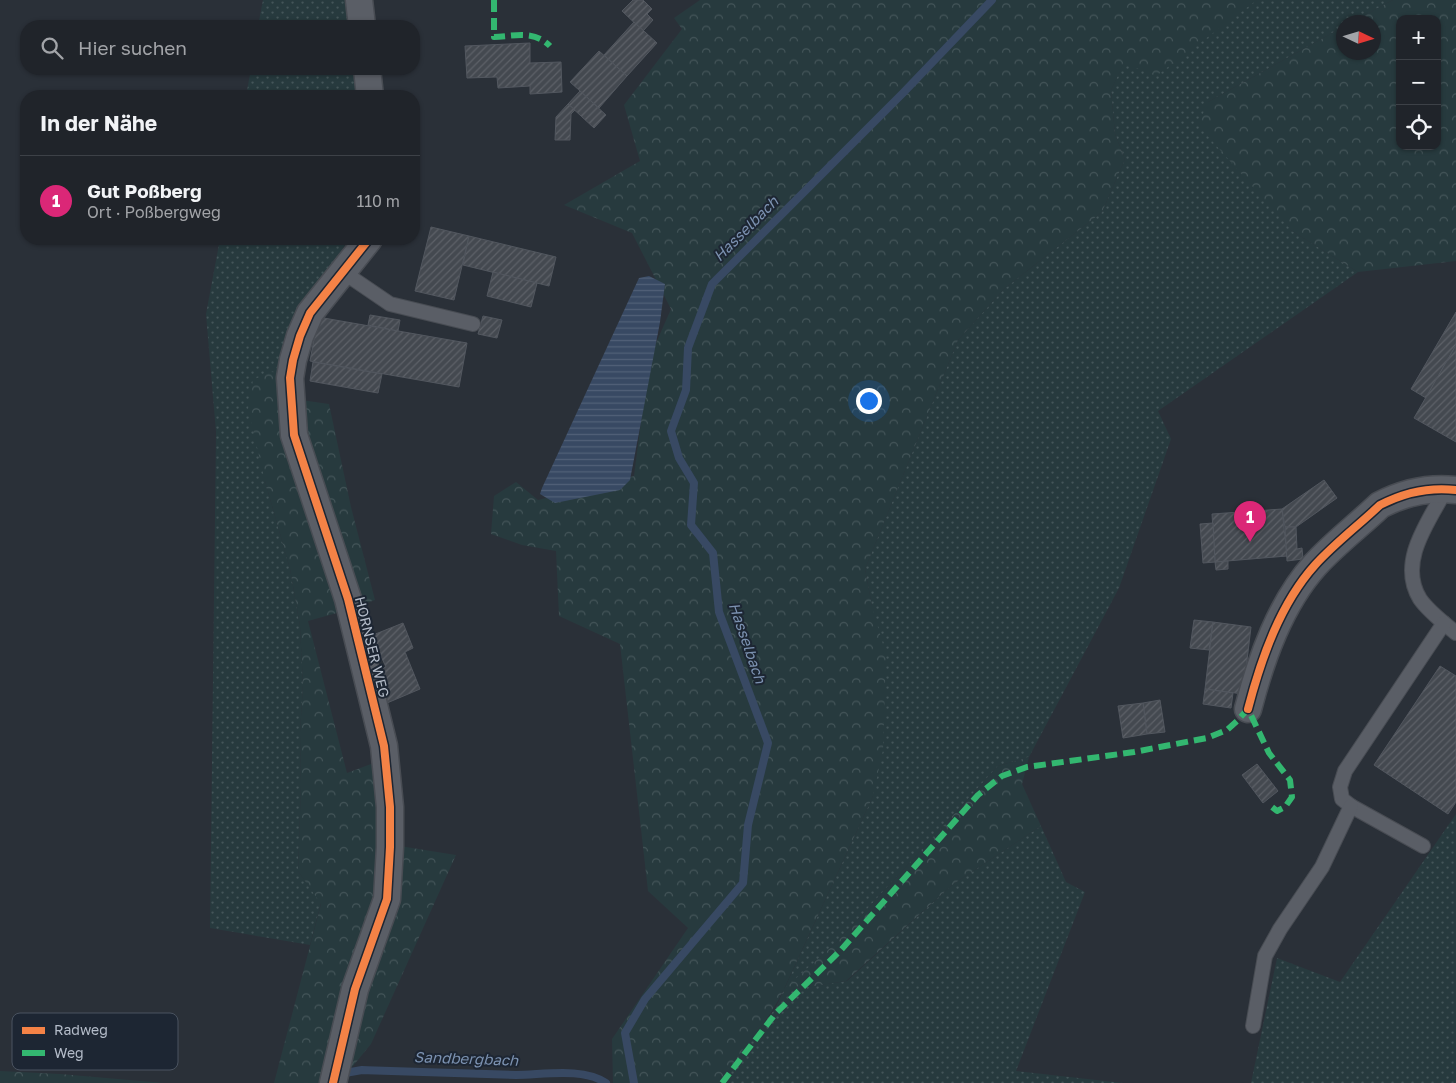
<!DOCTYPE html>
<html lang="de">
<head>
<meta charset="utf-8">
<style>
	body { margin:0; font-family:"Golos Text",sans-serif; background:#282c32; color:#f1f3f6 }
	.controls { position:absolute; right:15px; top:15px; display:grid; overflow:hidden; border-radius:10px; box-shadow:0 1px 4px #0004 }
	.controls button { width:45px; height:45px; display:grid; place-items:center; padding:0; border:0; border-bottom:1px solid #3d4147; background:#20242a; color:#f1f3f6; font:25px sans-serif }
	.compass { position:absolute; left:1336px; top:15px; width:45px; height:45px; border-radius:50%; background:#20242a; box-shadow:0 1px 4px #0004; rotate:94deg }
	.you { position:absolute; left:868px; top:400px; width:18px; height:18px; margin:-12px; border:4px solid #fff; border-radius:50%; background:#1a73e8; box-shadow:0 0 0 8px #1a73e833 }
	.badge { display:grid; place-items:center; width:32px; height:32px; border-radius:50%; background:#db2777; color:#fff; font-size:16px; font-weight:700 }
	.pin { position:absolute; translate:-50% -41px; filter:drop-shadow(0 1px 2px #0008) }
	.pin::after { content:''; position:absolute; top:26px; width:18px; height:15px; background:inherit; clip-path:polygon(0 0,100% 0,50% 100%) }
	.list { margin:0; padding:0; list-style:none }
	h2 { display:flex; justify-content:space-between; align-items:center; height:65px; margin:0; padding:0 20px; font-size:21px }
	h2 small { font-size:16px; font-weight:400; color:#a2a4a8 }
	.list li { display:grid; grid-template-columns:32px 1fr auto; gap:15px; align-items:center; box-sizing:border-box; height:90px; padding:0 20px; border-top:1px solid #3d4147 }
	.list b { display:block; font-size:19px; white-space:nowrap }
	.list p { margin:0; font-size:16px; white-space:nowrap; color:#a2a4a8 }
	.list em { font-size:16px; font-style:normal; color:#a2a4a8 }
	.icon { flex:none; width:28px; height:28px; fill:none; stroke:currentColor; stroke-width:2; stroke-linecap:round; stroke-linejoin:round }
	.map { position:relative; flex:none; width:1456px; height:1083px; overflow:hidden }
	.search { position:absolute; background:#20242a; box-shadow:0 1px 4px #0004; left:20px; top:20px; width:400px; height:55px; display:flex; align-items:center; gap:12px; box-sizing:border-box; padding:0 18px; border-radius:20px; color:#a2a4a8; font-size:19px }
	.panel { position:absolute; background:#20242a; box-shadow:0 1px 4px #0004; left:20px; top:90px; width:400px; height:155px; border-radius:20px }
	.map>svg:first-child { display:block }
	.grass { fill:url(#grass-dots) }
	.forest { fill:url(#forest-crowns); fill-rule:evenodd }
	.water { fill:url(#water-rules) }
	.lines { fill:none; stroke-linecap:round; stroke-linejoin:round }
	.stream { stroke:#384963; stroke-width:8 }
	.building { fill:url(#building-hatch); stroke:#52575f }
	.lane-casing { stroke:#484c53; stroke-width:16 }
	.street-casing { stroke:#484c53; stroke-width:29 }
	.lane { stroke:#5a5e66; stroke-width:14 }
	.street { stroke:#5a5e66; stroke-width:26 }
	.quiet { stroke:#33b770; stroke-width:6; stroke-dasharray:12 6; stroke-linecap:butt }
	.cycleway-casing { stroke:#1d2633; stroke-width:11 }
	.cycleway { stroke:#f48246; stroke-width:8 }
	.labels { text-anchor:middle; stroke-width:4; stroke-linejoin:round; paint-order:stroke }
	.street-label { font-size:14px; fill:#b4bcc9; stroke:#1d2633 }
	.water-label { font-size:15px; font-style:italic; fill:#7c92b1; stroke:#1d2633 }
	.key { fill:#1d2633; stroke:#4a5360; stroke-width:1 }
	.key-label { font-size:14px; fill:#b4bcc9 }
</style>
</head>
<body>
<div class="map">
<svg width="1456" height="1083" viewBox="0 0 1456 1083">
	<defs>
		<pattern id="grass-dots" width="8" height="8" patternUnits="userSpaceOnUse" patternTransform="scale(1.25)"><rect width="8" height="8" fill="#273a3e"/><path d="M2 2h.1M6 6h.1" fill="none" stroke="#445559" stroke-width="1.8" stroke-linecap="round"/></pattern>
		<pattern id="forest-crowns" width="20" height="18" patternUnits="userSpaceOnUse" patternTransform="scale(1.25)"><rect width="20" height="18" fill="#273a3e"/><path d="M2 6a3 3 0 1 1 6 0M12 15a3 3 0 1 1 6 0" fill="none" stroke="#445559"/></pattern>
		<pattern id="water-rules" width="6" height="5" patternUnits="userSpaceOnUse" patternTransform="scale(1.25)"><rect width="6" height="5" fill="#384963"/><path d="M0 2.5h6" fill="none" stroke="#526178"/></pattern>
		<pattern id="building-hatch" width="6" height="6" patternUnits="userSpaceOnUse" patternTransform="scale(1.25)"><rect width="6" height="6" fill="#444950"/><path d="M-1 1l2-2M0 6l6-6M5 7l2-2" fill="none" stroke="#5d6168"/></pattern>
	</defs>
	<rect width="100%" height="100%" fill="#2a3038"/>
	<!-- grass -->
	<g class="grass">
		<path d="M263,0H351L353,26H258Z"/>
		<path d="M1257,0H1393L1352,22H1344L1343,27L1208,102L1292,231L1358,272L1158,411L1171,439L1119,588L1029,757L998,766L837,942L784,990L847,981L952,885L1041,826L1066,882L1085,892L1016,1071L1123,1083H719L727,1069L775,1009L873,796L872,606L865,569L958,340L1004,289L1102,212L1125,159L1115,134L1111,90L1124,62Z"/>
		<path d="M251,69H358L361,96H246Z"/>
		<path d="M220,239H349L333,263L284,350L265,481L290,569L300,626L303,685L300,733L301,785L298,871L321,903L310,945L210,928L216,432L206,314Z"/>
		<path d="M1456,814V1083H1251L1277,958L1340,982Z"/>
	</g>
	<!-- forest -->
	<g class="forest">
		<path d="M700,0H1257L1156,76L1124,63L1111,90L1115,134L1125,159L1102,212L1004,289L958,340L865,569L872,606L886,655L883,750L873,796L784,989L837,942L998,766L1029,757L1022,784L1041,826L952,885L846,981L783,991C767,1025 739,1051 719,1083H613L612,1039L688,928L648,891L620,644L559,616L556,551L522,545L491,534L494,496L516,482L538,500L634,476L649,359L671,309L632,233L564,205L640,161L624,105L682,29L674,18Z"/>
		<path d="M1393,0H1456V261L1358,272L1292,231L1198,125L1208,102L1343,27L1344,52H1374V22H1352ZM1400,19H1437V146H1400Z"/>
		<path d="M270,372L296,373L294,399L329,404L351,507L375,600L344,611L308,621L347,773L379,761L387,844L456,855L371,1044L339,1083H274L321,904L298,871L301,785L300,733L303,685L300,626L290,569L265,481L248,409L253,380Z"/>
		<path d="M0,1071L60,1074L164,1083H0Z"/>
	</g>
	<!-- water -->
	<path class="water" d="M649,276L665,284L660,322L630,480L620,490L555,503L540,494L542,488L639,278Z"/>
	<g class="lines">
		<!-- stream -->
		<g class="stream">
			<path d="M341,1075L345,1073L362,1070C413,1072 464,1073 516,1075C542,1075 583,1067 606,1083"/>
			<path d="M634,1083L625,1033L645,999L743,883L748,825L768,743L719,612L713,553L691,525L694,483L679,458L671,431L686,390L688,348L712,284L903,93L992,0"/>
		</g>
	</g>
	<!-- building -->
	<g class="building">
		<path d="M633,0H643L652,9L647,14L653,20L643,31L622,11Z"/>
		<path d="M634,22L657,43L627,76L604,55Z"/>
		<path d="M530,43V63L561,62L562,92L530,94V86L498,88L497,77L467,78L465,46Z"/>
		<path d="M599,51L627,76L599,108L570,82Z"/>
		<path d="M580,91L606,115L594,128L568,104Z"/>
		<path d="M568,104L575,110L571,114L570,140H555L556,117Z"/>
		<path d="M431,227L469,236L454,300L415,291Z"/>
		<path d="M469,236L556,257L549,286L463,265Z"/>
		<path d="M493,272L537,283L531,307L487,296Z"/>
		<path d="M1456,312V345L1426,398L1411,389Z"/>
		<path d="M370,315L400,320L398,331L368,325Z"/>
		<path d="M483,316L502,320L497,338L478,334Z"/>
		<path d="M318,317L467,343L459,387L310,361Z"/>
		<path d="M1456,345V442L1414,418Z"/>
		<path d="M313,362L382,374L378,393L310,381Z"/>
		<path d="M1324,480L1337,498L1296,527H1285L1282,509Z"/>
		<path d="M1282,509L1287,556L1215,562L1212,514Z"/>
		<path d="M1213,523L1215,562L1203,563L1200,524Z"/>
		<path d="M1285,527H1296L1297,549L1302,548L1303,559L1287,561Z"/>
		<path d="M1228,561V569L1216,570L1215,562Z"/>
		<path d="M1194,620L1213,622L1209,650L1190,648Z"/>
		<path d="M1213,622L1251,627L1243,694L1205,689Z"/>
		<path d="M403,623L413,648L405,652L420,689L387,703L375,672L386,667L379,652L375,654L368,637Z"/>
		<path d="M1440,666L1456,676V802L1448,814L1374,765Z"/>
		<path d="M1205,689L1233,693L1231,708L1203,704Z"/>
		<path d="M1160,700L1165,732L1147,734L1143,703Z"/>
		<path d="M1143,703L1147,734L1123,738L1118,706Z"/>
		<path d="M1257,764L1278,791L1263,803L1242,775Z"/>
	</g>
	<g class="lines">
		<defs>
			<g id="lane">
				<path d="M343,272L390,304L473,324"/>
				<path d="M1446,489C1429,521 1397,562 1420,599C1429,612 1444,623 1456,633"/>
				<path d="M1423,846L1351,806L1342,799L1340,787L1345,771L1444,623"/>
				<path d="M1253,1026L1265,956L1280,929L1322,867L1351,806"/>
			</g>
			<g id="street">
				<path d="M359,0L362,26"/>
				<path d="M367,69L370,96"/>
				<path d="M1248,709C1261,659 1280,604 1315,565C1335,543 1359,525 1380,505C1403,493 1430,487 1456,490"/>
				<path d="M333,1083L355,989L387,899L390,847V807L384,746L348,599L294,435L290,378L293,360L300,336L310,313L369,239"/>
			</g>
		</defs>
		<!-- lane casing -->
		<use href="#lane" class="lane-casing"/>
		<!-- street casing -->
		<use href="#street" class="street-casing"/>
		<!-- lane -->
		<use href="#lane" class="lane"/>
		<!-- street -->
		<use href="#street" class="street"/>
		<!-- quiet -->
		<g class="quiet">
			<path d="M494,0V37C515,36 534,30 550,46"/>
			<path d="M722,1083L776,1013L840,951L978,795L1002,776L1027,767L1134,752L1207,738L1227,730L1237,721L1248,709L1269,753L1290,780L1292,797L1285,807L1277,811L1272,807"/>
		</g>
		<defs>
			<g id="cycleway">
				<path d="M1248,709C1261,659 1280,604 1315,565C1335,543 1359,525 1380,505C1403,493 1430,487 1456,490"/>
				<path d="M333,1083L355,989L387,899L390,847V807L384,746L348,599L294,435L290,378L293,360L300,336L310,313L369,239"/>
			</g>
		</defs>
		<!-- cycleway casing -->
		<use href="#cycleway" class="cycleway-casing"/>
		<!-- cycleway -->
		<use href="#cycleway" class="cycleway"/>
	</g>
	<g class="labels">
		<!-- street labels -->
		<g class="street-label">
			<text transform="translate(372 647) rotate(76)" y="5">HORNSER WEG</text>
		</g>
		<!-- water labels -->
		<g class="water-label">
			<text transform="translate(746 229) rotate(-45)" y="5">Hasselbach</text>
			<text transform="translate(747 643) rotate(71)" y="5">Hasselbach</text>
			<text transform="translate(466 1059) rotate(2)" y="5">Sandbergbach</text>
		</g>
	</g>
	<!-- legend -->
	<rect x="12" y="1013" width="166" height="57" rx="8" class="key"/>
	<rect x="22" y="1027" width="23" height="7" fill="#f48246"/>
	<rect x="22" y="1050" width="23" height="6" fill="#33b770"/>
	<g class="key-label">
		<text x="54" y="1035">Radweg</text>
		<text x="54" y="1058">Weg</text>
	</g>
</svg>
<div class="controls">
<button>+</button>
<button>−</button>
<button><svg class="icon" aria-label="locate" viewBox="0 0 24 24"><circle cx="12" cy="12" r="6"/><path d="M12 2v4M12 18v4M2 12h4M18 12h4"/></svg></button>
</div>
<svg class="compass" viewBox="-18 -18 36 36"><path d="M0-13l5 13h-10z" fill="#e53935"/><path d="M0 13l5-13h-10z" fill="#a2a4a8"/></svg>
<div class="you"></div>
<div class="pin badge" style="left:1250px;top:542px">1</div>
<div class="search"><svg class="icon" aria-label="search" viewBox="0 0 24 24"><circle cx="10" cy="10" r="6"/><path d="M15 15l6 6"/></svg>Hier suchen</div>
<section class="panel">
<h2>In der Nähe<small></small></h2>
<ul class="list">
<li><span class="badge">1</span><div><b>Gut Poßberg</b><p>Ort · Poßbergweg</p></div><em>110 m</em></li>
</ul>
</section>
</div>
</body>
</html>
